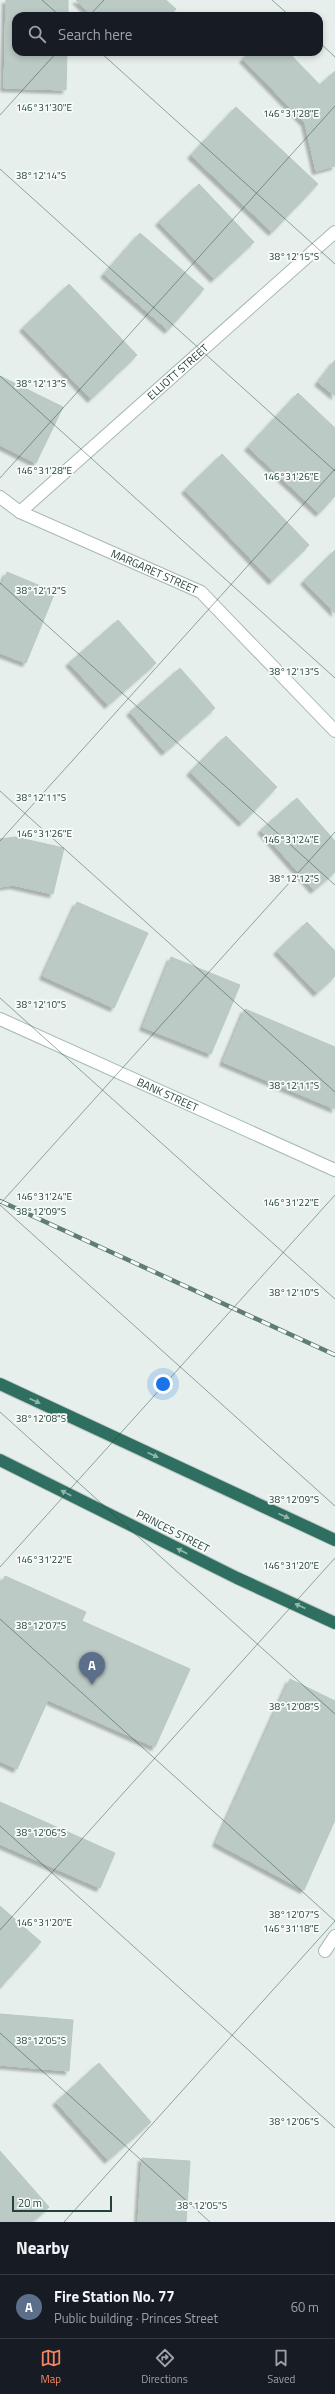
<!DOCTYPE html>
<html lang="en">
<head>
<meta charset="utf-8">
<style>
	body { margin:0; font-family:"Titillium Web",sans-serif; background:#242831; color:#f1f3f6 }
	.scale { position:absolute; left:12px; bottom:10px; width:100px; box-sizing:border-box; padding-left:4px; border:2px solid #24423a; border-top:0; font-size:11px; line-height:14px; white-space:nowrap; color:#24423a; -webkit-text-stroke:3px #f7fbf9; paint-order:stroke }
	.you { position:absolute; left:163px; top:1384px; width:14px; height:14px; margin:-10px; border:3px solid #fff; border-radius:50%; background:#1a73e8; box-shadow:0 0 0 6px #1a73e833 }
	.badge { display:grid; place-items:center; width:26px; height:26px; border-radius:50%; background:#f4845f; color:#fff; font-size:13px; font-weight:700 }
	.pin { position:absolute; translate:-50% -33px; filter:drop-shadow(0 1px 2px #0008) }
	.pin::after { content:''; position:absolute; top:21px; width:14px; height:12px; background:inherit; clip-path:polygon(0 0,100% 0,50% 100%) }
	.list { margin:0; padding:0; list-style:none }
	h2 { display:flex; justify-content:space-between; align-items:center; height:52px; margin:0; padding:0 16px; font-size:17px }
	h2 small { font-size:13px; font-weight:400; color:#9ea1a6 }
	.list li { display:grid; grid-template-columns:26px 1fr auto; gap:12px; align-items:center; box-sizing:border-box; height:64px; padding:0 16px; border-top:1px solid #363941 }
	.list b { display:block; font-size:15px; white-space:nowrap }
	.list p { margin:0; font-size:13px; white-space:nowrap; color:#9ea1a6 }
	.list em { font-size:13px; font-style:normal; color:#9ea1a6 }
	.icon { flex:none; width:22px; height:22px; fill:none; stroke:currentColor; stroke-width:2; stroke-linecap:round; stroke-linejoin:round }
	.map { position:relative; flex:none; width:335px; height:2222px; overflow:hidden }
	.search { position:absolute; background:#171b24; box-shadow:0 2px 6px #0003; left:12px; right:12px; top:12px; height:44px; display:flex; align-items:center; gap:10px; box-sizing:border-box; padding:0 14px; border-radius:12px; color:#9ea1a6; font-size:15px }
	.sheet { height:116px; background:#171b24 }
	nav { display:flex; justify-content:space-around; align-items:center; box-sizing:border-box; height:56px; border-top:1px solid #363941; background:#171b24; font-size:11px; color:#9ea1a6 }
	nav a { display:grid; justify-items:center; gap:2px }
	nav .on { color:#f4845f }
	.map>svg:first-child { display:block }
	.building { fill:#bbcac4; stroke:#b8c9c2; filter:url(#shadow) }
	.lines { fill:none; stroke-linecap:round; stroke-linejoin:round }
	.street-casing { stroke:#a8b8b2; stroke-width:14 }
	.secondary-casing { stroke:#a4bbb3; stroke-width:14 }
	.highway-casing { stroke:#c2cac8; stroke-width:14 }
	.street { stroke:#fff; stroke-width:12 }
	.secondary { stroke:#fff; stroke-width:12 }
	.highway { stroke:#2f6f62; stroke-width:12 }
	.rail-casing { stroke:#5f7d75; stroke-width:4.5 }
	.rail { stroke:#f7fbf9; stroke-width:3; stroke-dasharray:9; stroke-linecap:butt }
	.oneway { fill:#93b5ae }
	.ticks { fill:none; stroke:#24423a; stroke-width:1; stroke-opacity:0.45 }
	.labels { text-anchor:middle; stroke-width:3.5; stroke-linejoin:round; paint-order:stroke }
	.street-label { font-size:11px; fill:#24423a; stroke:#f7fbf9 }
	.ticks-label { font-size:10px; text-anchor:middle; fill:#24423a; stroke:#f7fbf9; stroke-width:3.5; stroke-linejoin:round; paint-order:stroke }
</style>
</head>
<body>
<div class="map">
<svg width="335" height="2222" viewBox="0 0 335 2222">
	<defs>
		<filter id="shadow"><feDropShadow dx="-3.5" dy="3.5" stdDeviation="1" flood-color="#0004"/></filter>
	</defs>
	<rect width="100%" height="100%" fill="#e6efeb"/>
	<!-- building -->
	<g class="building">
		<path d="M6,0H68V16H16V52H67L66,90L4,88Z"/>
		<path d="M76,0H166L176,9L170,16H93Z"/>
		<path d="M250,52H288L320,85L335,71V166L316,171L305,123L243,59Z"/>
		<path d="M236,107L318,184L272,232L191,155Z"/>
		<path d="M199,184L254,242L214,279L159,222Z"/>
		<path d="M140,233L204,289L168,330L104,274Z"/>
		<path d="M69,284L137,355L91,399L23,328Z"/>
		<path d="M335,360V396L318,382Z"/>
		<path d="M0,376L63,407L36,463L0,445Z"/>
		<path d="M298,393L335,428V496L319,513L248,447Z"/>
		<path d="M222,454L309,545L272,581L185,490Z"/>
		<path d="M335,550V613L304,581Z"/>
		<path d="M7,572L55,592L26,663L0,653V589Z"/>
		<path d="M118,620L156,663L108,705L69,663Z"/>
		<path d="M180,668L215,708L165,752L130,712Z"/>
		<path d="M226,736L277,787L242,823L190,772Z"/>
		<path d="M297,798L335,841V872L314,890L261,830Z"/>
		<path d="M15,837L64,848L53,894L13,885L0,887V839Z"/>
		<path d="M77,902L148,933L114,1008L43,976Z"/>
		<path d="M307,922L335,951V976L317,993L277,951Z"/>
		<path d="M171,957L240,985L211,1054L143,1027Z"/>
		<path d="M245,1009L335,1047V1109L223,1062Z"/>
		<path d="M5,1576L86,1612L82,1621L190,1669L155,1747L48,1700L17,1769L0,1761V1586Z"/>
		<path d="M290,1679L335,1701V1820L304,1890L216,1843Z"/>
		<path d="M0,1802L115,1853L100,1888L0,1844Z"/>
		<path d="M0,1906L41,1942L0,1988Z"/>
		<path d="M0,2014L73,2020L69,2071L0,2065Z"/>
		<path d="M99,2063L151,2122L108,2160L56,2102Z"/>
		<path d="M0,2151L49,2207L32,2222H0Z"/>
		<path d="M142,2158L190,2161L186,2222H138Z"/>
	</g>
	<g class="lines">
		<defs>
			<g id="street">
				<path id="s1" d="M0,497L20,512L201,592L335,731"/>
				<path id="s2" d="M20,512L335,232"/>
				<path d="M325,1951L335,1936"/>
			</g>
			<g id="secondary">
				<path id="s3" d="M0,1019L335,1170"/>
			</g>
			<g id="highway">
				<path d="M0,1384L335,1540"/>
				<path d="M0,1460L237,1578L335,1623"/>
			</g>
		</defs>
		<!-- street casing -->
		<use href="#street" class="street-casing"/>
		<!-- secondary casing -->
		<use href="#secondary" class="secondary-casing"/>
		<!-- highway casing -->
		<use href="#highway" class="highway-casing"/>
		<!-- street -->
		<use href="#street" class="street"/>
		<!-- secondary -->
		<use href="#secondary" class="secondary"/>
		<!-- highway -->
		<use href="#highway" class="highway"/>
		<defs>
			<path id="rail" d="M0,1201L335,1355"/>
		</defs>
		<!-- rail casing -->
		<use href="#rail" class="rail-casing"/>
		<!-- rail -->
		<use href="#rail" class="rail"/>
	</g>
	<!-- one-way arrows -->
	<defs><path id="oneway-solid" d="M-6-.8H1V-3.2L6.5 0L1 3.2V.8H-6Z"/></defs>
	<g class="oneway">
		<use href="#oneway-solid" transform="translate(35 1401) rotate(25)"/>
		<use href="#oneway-solid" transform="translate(153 1455) rotate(25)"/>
		<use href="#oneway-solid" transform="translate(66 1493) rotate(-153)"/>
		<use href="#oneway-solid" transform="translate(284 1516) rotate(25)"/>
		<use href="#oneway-solid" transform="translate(182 1551) rotate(-153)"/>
		<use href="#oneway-solid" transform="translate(300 1606) rotate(-155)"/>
	</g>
	<!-- ticks -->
	<path class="ticks" d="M42,0L60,16M272,0L290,16M89,16L104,0M319,42L335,57M100,52L335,264M0,115L57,52M0,169L335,471M0,376L335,678M0,478L335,106M0,583L335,885M0,791L335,1092M0,841L335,469M0,998L335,1299M0,1204L335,832M0,1205L335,1506M0,1412L335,1714M0,1567L335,1195M0,1619L335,1921M0,1826L335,2128M0,1930L335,1558M0,2033L210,2222M64,2222L335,1921"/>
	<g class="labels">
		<!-- street labels -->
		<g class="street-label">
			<text dy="4" stroke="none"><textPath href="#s2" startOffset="211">ELLIOTT STREET</textPath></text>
			<text dy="4" stroke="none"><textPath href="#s1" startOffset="172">MARGARET STREET</textPath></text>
			<text dy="4" stroke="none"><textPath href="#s3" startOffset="184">BANK STREET</textPath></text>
			<text transform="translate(173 1531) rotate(27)" y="4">PRINCES STREET</text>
		</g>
	</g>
	<g class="ticks-label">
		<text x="44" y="111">146°31'30"E</text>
		<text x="291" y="117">146°31'28"E</text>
		<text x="41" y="179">38°12'14"S</text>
		<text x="294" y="260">38°12'15"S</text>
		<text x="41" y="387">38°12'13"S</text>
		<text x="44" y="474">146°31'28"E</text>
		<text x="291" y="480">146°31'26"E</text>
		<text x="41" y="594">38°12'12"S</text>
		<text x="294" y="675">38°12'13"S</text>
		<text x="41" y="801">38°12'11"S</text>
		<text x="44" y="837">146°31'26"E</text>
		<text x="291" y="843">146°31'24"E</text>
		<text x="294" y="882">38°12'12"S</text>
		<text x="41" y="1008">38°12'10"S</text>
		<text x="294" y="1089">38°12'11"S</text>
		<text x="44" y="1200">146°31'24"E</text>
		<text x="291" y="1206">146°31'22"E</text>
		<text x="41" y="1215">38°12'09"S</text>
		<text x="294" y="1296">38°12'10"S</text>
		<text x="41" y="1422">38°12'08"S</text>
		<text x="294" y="1503">38°12'09"S</text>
		<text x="44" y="1563">146°31'22"E</text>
		<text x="291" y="1569">146°31'20"E</text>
		<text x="41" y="1629">38°12'07"S</text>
		<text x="294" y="1710">38°12'08"S</text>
		<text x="41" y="1836">38°12'06"S</text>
		<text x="294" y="1918">38°12'07"S</text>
		<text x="44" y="1926">146°31'20"E</text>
		<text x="291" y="1932">146°31'18"E</text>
		<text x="41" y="2044">38°12'05"S</text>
		<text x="294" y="2125">38°12'06"S</text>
		<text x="202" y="2209">38°12'05"S</text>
	</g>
</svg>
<div class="scale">20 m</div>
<div class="you"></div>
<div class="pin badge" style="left:92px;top:1685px;background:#5c6f8a">A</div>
<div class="search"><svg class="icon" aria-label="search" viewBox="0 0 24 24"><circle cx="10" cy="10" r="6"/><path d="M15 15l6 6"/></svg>Search here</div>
</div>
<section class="sheet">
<h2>Nearby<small></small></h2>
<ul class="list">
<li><span class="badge" style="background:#5c6f8a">A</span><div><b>Fire Station No. 77</b><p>Public building · Princes Street</p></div><em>60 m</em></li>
</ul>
</section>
<nav>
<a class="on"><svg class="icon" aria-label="map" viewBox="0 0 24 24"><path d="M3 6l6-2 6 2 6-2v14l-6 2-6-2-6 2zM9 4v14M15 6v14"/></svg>Map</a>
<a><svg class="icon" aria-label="directions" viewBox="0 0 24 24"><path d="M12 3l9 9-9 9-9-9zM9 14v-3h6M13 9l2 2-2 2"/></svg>Directions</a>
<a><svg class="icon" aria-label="saved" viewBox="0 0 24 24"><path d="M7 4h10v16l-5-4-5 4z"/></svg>Saved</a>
</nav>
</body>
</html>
